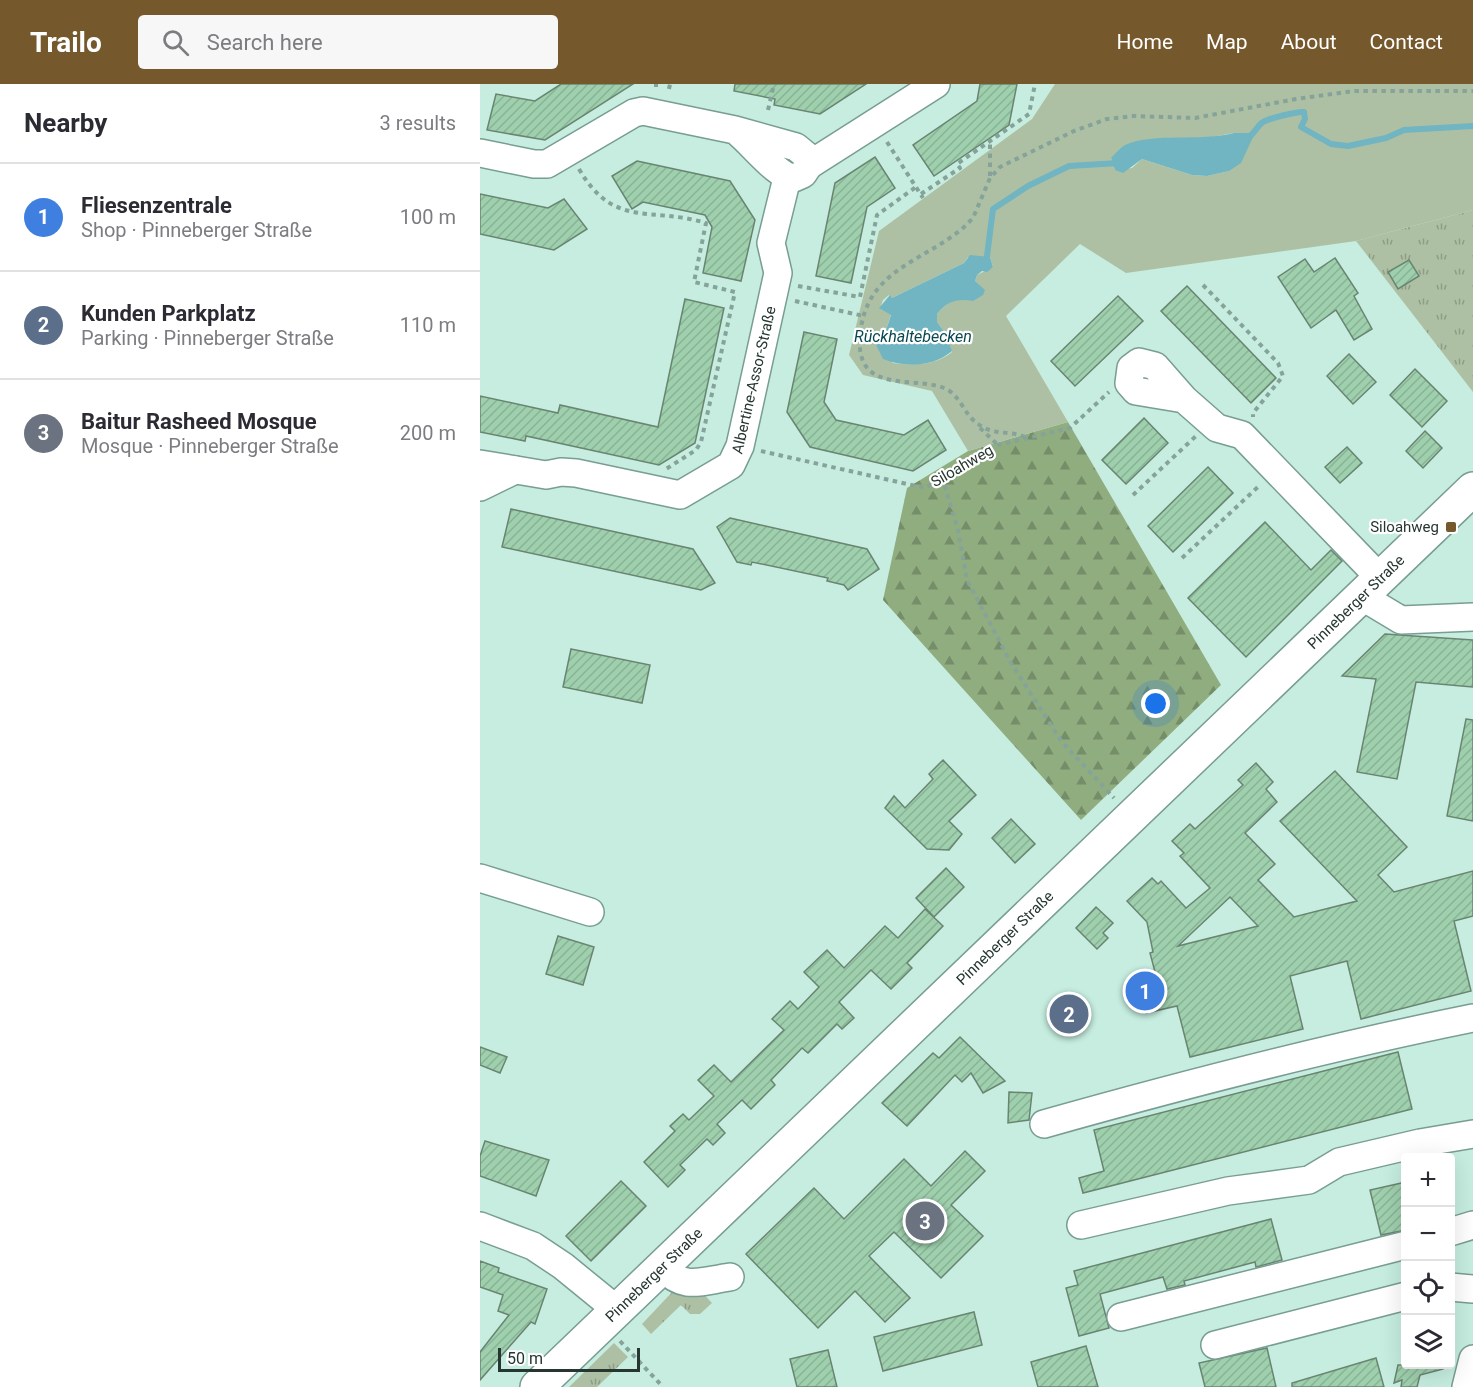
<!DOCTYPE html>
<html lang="en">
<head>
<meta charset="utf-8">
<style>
	body { margin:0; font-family:Roboto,sans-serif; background:#f7f7f7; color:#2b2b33 }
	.controls { position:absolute; right:18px; bottom:18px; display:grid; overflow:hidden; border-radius:6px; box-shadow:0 6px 24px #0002 }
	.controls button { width:54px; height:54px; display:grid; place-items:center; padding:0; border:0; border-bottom:2px solid #e1e1e2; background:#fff; color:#2b2b33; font:30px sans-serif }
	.scale { position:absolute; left:18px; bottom:15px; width:142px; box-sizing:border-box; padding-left:6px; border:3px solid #263631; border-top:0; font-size:16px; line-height:21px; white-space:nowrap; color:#263631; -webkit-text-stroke:4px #fff; paint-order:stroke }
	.you { position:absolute; left:676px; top:620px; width:21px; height:21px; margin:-15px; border:4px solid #fff; border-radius:50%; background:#1a73e8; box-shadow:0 0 0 9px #1a73e833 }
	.badge { display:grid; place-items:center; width:39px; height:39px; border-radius:50%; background:#75582c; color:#fff; font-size:20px; font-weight:700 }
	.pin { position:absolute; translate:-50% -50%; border:3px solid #fff; box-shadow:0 2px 6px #0006 }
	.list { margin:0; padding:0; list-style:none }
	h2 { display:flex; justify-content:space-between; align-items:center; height:78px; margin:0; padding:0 24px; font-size:26px }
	h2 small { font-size:20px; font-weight:400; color:#7c7c81 }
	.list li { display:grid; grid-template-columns:39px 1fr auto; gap:18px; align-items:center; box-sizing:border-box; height:108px; padding:0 24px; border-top:2px solid #e1e1e2 }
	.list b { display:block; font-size:22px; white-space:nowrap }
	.list p { margin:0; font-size:20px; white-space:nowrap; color:#7c7c81 }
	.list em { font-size:20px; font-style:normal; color:#7c7c81 }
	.icon { flex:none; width:33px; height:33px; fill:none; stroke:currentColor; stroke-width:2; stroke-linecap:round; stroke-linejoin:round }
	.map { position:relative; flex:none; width:993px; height:1303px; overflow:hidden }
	header { display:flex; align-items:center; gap:36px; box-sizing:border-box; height:84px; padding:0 30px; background:#75582c; color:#fff }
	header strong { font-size:28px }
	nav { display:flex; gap:33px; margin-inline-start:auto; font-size:21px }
	.search { width:420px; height:54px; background:#f7f7f7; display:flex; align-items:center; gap:15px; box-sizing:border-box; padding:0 21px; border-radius:6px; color:#7c7c81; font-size:22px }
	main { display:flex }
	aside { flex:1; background:#fff }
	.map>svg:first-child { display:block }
	.grass { fill:url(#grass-tufts) }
	.forest { fill:url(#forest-firs) }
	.park { fill:#aec0a4; fill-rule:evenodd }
	.water { fill:#71b4c2 }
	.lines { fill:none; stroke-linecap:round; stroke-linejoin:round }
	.stream { stroke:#71b4c2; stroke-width:6 }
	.building { fill:url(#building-hatch); stroke:#698571; stroke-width:1.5; fill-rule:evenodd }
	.minor-casing { stroke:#789d92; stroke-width:30 }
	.major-casing { stroke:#789d92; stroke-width:36 }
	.path { stroke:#85a399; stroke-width:4; stroke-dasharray:4.5 4.5; stroke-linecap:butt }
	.minor { stroke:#fff; stroke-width:27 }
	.major { stroke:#fff; stroke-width:33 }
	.poi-dot { fill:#75582c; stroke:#fff; stroke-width:2 }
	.labels { text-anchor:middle; stroke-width:4.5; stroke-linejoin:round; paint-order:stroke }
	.street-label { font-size:15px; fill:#263631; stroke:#fff }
	.poi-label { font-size:15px; fill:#263631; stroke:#fff; text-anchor:end }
	.water-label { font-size:16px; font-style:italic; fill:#084751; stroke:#fff }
</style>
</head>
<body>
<header>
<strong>Trailo</strong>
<div class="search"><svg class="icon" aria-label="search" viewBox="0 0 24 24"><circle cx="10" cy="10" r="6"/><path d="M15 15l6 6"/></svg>Search here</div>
<nav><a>Home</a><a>Map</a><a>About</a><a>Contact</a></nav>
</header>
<main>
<aside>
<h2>Nearby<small>3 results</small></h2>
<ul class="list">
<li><span class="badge" style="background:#3f7fe0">1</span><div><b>Fliesenzentrale</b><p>Shop · Pinneberger Straße</p></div><em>100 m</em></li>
<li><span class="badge" style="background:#5c6f8a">2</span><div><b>Kunden Parkplatz</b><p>Parking · Pinneberger Straße</p></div><em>110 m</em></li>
<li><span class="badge" style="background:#6b7280">3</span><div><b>Baitur Rasheed Mosque</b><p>Mosque · Pinneberger Straße</p></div><em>200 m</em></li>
</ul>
</aside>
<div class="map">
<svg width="993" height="1303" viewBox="0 0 993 1303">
	<defs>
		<pattern id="grass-tufts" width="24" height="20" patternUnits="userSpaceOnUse" patternTransform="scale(1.5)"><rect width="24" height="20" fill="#aec0a4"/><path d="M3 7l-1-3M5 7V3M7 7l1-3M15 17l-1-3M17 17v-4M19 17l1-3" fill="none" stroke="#8d9d86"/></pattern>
		<pattern id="forest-firs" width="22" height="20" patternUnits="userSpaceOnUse" patternTransform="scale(1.5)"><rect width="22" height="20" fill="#90ad80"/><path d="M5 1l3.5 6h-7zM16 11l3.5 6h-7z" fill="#758e69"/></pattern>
		<pattern id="building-hatch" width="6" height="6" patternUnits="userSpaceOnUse" patternTransform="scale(1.5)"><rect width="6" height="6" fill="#9fd0ae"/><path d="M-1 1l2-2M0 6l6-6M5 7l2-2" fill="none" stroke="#89b396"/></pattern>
	</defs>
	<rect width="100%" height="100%" fill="#c6ede0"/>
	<!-- grass -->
	<g class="grass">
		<path d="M993,126V308L876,157Z"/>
		<path d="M195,1205H219L232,1219L220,1230H210L201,1221L171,1250L162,1240Z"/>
		<path d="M134,1259L148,1273L117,1303H89Z"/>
	</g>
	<!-- forest -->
	<path class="forest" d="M588,338L741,601L601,736L403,516L427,404L488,367Z"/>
	<!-- park -->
	<path class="park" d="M575,0H993V126L876,157L646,189L600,160L526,232L588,338L488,367L452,307L383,291L369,271L399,147L552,35ZM754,49H775L749,87L727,92L712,91L662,75L652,84L635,86L631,74L687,55H720ZM488,173H510L513,183L497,191L495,197L501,203L486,216C475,212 464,222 457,230V238L466,250L472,268C457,281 432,282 413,279L395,259L406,246L411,230L400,224L403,216L409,211L412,214L484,179Z"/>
	<!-- water -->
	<g class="water">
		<path d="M754,49H775L761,79L749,87L727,92L712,91L662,75L643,89L635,86L631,74C635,70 640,64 645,61C675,48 720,58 754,49Z"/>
		<path d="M490,171L510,173L513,183L507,188L502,187L497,191L495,197L505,206L503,211L493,217C478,214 467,217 457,230V238L466,250L472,267C453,283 426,284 403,275L395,259L406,246L411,231L399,224L410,211L412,214L484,179Z"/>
	</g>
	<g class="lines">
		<!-- stream -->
		<g class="stream">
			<path d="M766,55C774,51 776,43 783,38C788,35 817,27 824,28L825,35L821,43L851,60L868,62L906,54L924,46L993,42"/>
			<path d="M507,172L513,125L548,102L589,82L639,79"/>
		</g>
	</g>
	<!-- building -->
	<g class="building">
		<path d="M81,0H153L65,56L7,46L16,10L55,17Z"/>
		<path d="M255,0H386L340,30L294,21L295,15L254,7Z"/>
		<path d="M500,0H537L529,41L454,92L433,61L497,17Z"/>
		<path d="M395,73L415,104L387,123L371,199L336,192L355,99Z"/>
		<path d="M157,77L250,97L275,136L261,197L223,189L232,143L225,131L163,118L152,125L132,92Z"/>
		<path d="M0,110L68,124L84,115L107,145L74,166L0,150Z"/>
		<path d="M855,174L878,209L874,212L892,245L874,256L856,226L831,244L798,193L825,175L834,188Z"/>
		<path d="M929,176L939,192L918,205L908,188Z"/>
		<path d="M707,202L796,294L771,319L681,227Z"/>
		<path d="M638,212L663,237L595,302L571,277Z"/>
		<path d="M205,215L244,224L215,359L179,381L46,352L45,357L0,348V312L78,329L80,321L178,343Z"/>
		<path d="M324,248L357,255L344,318L356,336L424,351L448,336L466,366L433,387L330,363L307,328Z"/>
		<path d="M869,270L896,298L873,320L847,292Z"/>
		<path d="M935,285L967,317L942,343L910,311Z"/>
		<path d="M664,334L688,359L646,400L622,376Z"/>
		<path d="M945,347L962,364L943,384L926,367Z"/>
		<path d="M867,363L882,379L860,399L845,383Z"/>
		<path d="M728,383L753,409L693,468L668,442Z"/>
		<path d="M31,425L213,465L235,499L221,506L22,463Z"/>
		<path d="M250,434L387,465L399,485L368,506L364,501L347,497L348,494L272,478L271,481L257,478L237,443Z"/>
		<path d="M785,438L831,486L851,466L862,477L766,573L708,514Z"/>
		<path d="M905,550L993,556V603L936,598L917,695L877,688L896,595L862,592Z"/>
		<path d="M91,565L170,581L162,619L83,603Z"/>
		<path d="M986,635L993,636V737L967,732Z"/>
		<path d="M463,676L496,711L469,737L482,750L469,766L447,765L405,724L414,712L425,724L453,695L449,690Z"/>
		<path d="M776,679L793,698L786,705L797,718L765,749L795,780L778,796L814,833L877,817L800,737L855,687L927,763L898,791L914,808L993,787V832L974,837L991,907L881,935L867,877L810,892L823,945L710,973L697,922L666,929L660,908L679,903L670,869L673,868L667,838L647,817L672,794L678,800L681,797L706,824L730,804L700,772L704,769L692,757L710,740L715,745L763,701L758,696ZM750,813L778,842L698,862Z"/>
		<path d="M531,735L555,760L535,779L512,754Z"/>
		<path d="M466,784L484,803L454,833L436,814Z"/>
		<path d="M616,823L633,839L623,849L628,854L617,865L596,844Z"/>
		<path d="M445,825L463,842L427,879L432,884L411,905L391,886L359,918L374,934L362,945L357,940L328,969L322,964L291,996L295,1001L271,1025L262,1016L237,1040L245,1049L233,1061L227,1055L200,1081L205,1086L188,1103L164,1078L195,1047L190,1042L203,1030L209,1036L234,1012L218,996L234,981L251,998L304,946L292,935L310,917L318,925L339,903L324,888L347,866L364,884L405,842L418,854Z"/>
		<path d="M78,852L114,863L103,901L66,890Z"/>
		<path d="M480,953L525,997L503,1009L491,989L482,998L475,991L427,1042L402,1019L453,969L459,974Z"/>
		<path d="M0,963L27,973L20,989L0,981Z"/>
		<path d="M918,968L932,1025L603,1109L599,1094L624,1087L614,1046Z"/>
		<path d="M529,1008L552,1009L549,1036L528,1039Z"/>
		<path d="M5,1057L69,1076L56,1112L0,1092V1072Z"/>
		<path d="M485,1067L505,1087L471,1121L503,1152L461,1194L414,1148L389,1172L430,1214L405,1238L375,1207L338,1244L266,1170L334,1104L364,1135L424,1075L451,1102Z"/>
		<path d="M141,1097L166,1122L111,1177L86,1152Z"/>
		<path d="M926,1098V1146L901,1151L890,1106Z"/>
		<path d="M791,1135L802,1176L776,1183L775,1178L704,1197L705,1201L687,1205L683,1193L620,1210L629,1244L599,1252L586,1204L598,1201L594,1187Z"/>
		<path d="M0,1177L19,1184L18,1188L67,1205L55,1240L51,1238L0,1296V1268L29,1231L18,1227L23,1211L0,1203Z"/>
		<path d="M494,1228L502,1261L403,1287L394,1253Z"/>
		<path d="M606,1262L618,1303H558L551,1278Z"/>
		<path d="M787,1264L796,1303H725L719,1279Z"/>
		<path d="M348,1266L357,1303H317L310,1275Z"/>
		<path d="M896,1274L904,1303H812V1299Z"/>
		<path d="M918,1281H962L963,1285L940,1291L937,1303H921L922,1296L914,1299Z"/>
	</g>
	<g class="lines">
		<defs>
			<g id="minor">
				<path d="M0,69L54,80H67L154,29L163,27L255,46L316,63L327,72L329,81L323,90L314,94C297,93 271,58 255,46"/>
				<path d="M329,81L456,0"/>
				<path d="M704,315L656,307L649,299L651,284L659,278L675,282L704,315L737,344L762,351L900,494"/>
				<path d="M0,380L66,391L81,388L96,389L200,411L251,381L260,362L298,189L291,159L307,94"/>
				<path d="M0,403L35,386"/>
				<path d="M881,512L921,536L993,533"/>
				<path d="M0,794L110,828"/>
				<path d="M564,1040C706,1000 849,963 993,934"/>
				<path d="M601,1141L748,1107L829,1096L859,1078L940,1059L993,1050"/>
				<path d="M0,1142L53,1162L83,1182L137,1226"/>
				<path d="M970,1148L993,1141"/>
				<path d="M182,1183C204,1207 221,1197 250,1193"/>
				<path d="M970,1203L993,1205"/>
				<path d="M641,1233L926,1161"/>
				<path d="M735,1261L926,1212"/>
				<path d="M986,1303L993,1275"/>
			</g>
			<path id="major" d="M57,1303L993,405"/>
		</defs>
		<!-- minor casing -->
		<use href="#minor" class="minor-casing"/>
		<!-- major casing -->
		<use href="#major" class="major-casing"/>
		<!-- path -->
		<g class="path">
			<path d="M176,3V0"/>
			<path d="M189,5L190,0"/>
			<path d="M288,26L294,0"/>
			<path d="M407,58L443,114"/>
			<path d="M99,85C134,145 169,122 226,139L214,198L255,208L221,358L216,366L186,385"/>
			<path d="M510,92V58"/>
			<path d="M441,110L480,84L477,80L549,30L555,0"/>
			<path d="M723,201L798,279L803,292L773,329V333"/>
			<path d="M318,202L380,213L397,131L436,103"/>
			<path d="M315,217L384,232"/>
			<path d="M500,344L518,361"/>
			<path d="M545,353C529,346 514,352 498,340C484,331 480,310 464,304C442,295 408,303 389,286C380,277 379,263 380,252C385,187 440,179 482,145L493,134L510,94L520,83L594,47L627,35L653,32L715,34L816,15L874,7H993"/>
			<path d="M281,367L445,404L518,361L590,344L629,308"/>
			<path d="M462,393L478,446L487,496L531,579L582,658L634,714"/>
			<path d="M653,411L716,352"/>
			<path d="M702,474L780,401"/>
			<path d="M140,1257L183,1303"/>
		</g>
		<!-- minor -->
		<use href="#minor" class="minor"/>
		<!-- major -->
		<use href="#major" class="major"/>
	</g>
	<!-- markers -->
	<rect class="poi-dot" x="965" y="437" width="12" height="12" rx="3"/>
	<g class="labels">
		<!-- street labels -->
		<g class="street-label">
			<text transform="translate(274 296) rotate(-77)" y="5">Albertine-Assor-Straße</text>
			<text transform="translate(482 382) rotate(-30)" y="5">Siloahweg</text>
			<text transform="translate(876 518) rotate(-44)" y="5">Pinneberger Straße</text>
			<text transform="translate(525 854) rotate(-44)" y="5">Pinneberger Straße</text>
			<text transform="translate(174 1191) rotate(-44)" y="5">Pinneberger Straße</text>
		</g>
		<!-- poi labels -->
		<g class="poi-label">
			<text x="959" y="448">Siloahweg</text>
		</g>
		<!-- water labels -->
		<g class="water-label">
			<text x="433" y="258">Rückhaltebecken</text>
		</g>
	</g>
</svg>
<div class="controls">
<button>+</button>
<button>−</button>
<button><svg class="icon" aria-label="locate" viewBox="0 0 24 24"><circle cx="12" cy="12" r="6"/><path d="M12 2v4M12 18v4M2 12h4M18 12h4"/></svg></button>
<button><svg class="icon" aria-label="layers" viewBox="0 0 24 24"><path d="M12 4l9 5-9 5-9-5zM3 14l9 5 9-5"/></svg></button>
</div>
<div class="scale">50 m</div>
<div class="you"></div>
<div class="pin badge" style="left:665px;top:907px;background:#3f7fe0">1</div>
<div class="pin badge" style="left:589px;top:930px;background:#5c6f8a">2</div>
<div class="pin badge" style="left:445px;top:1137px;background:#6b7280">3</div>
</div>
</main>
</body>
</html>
